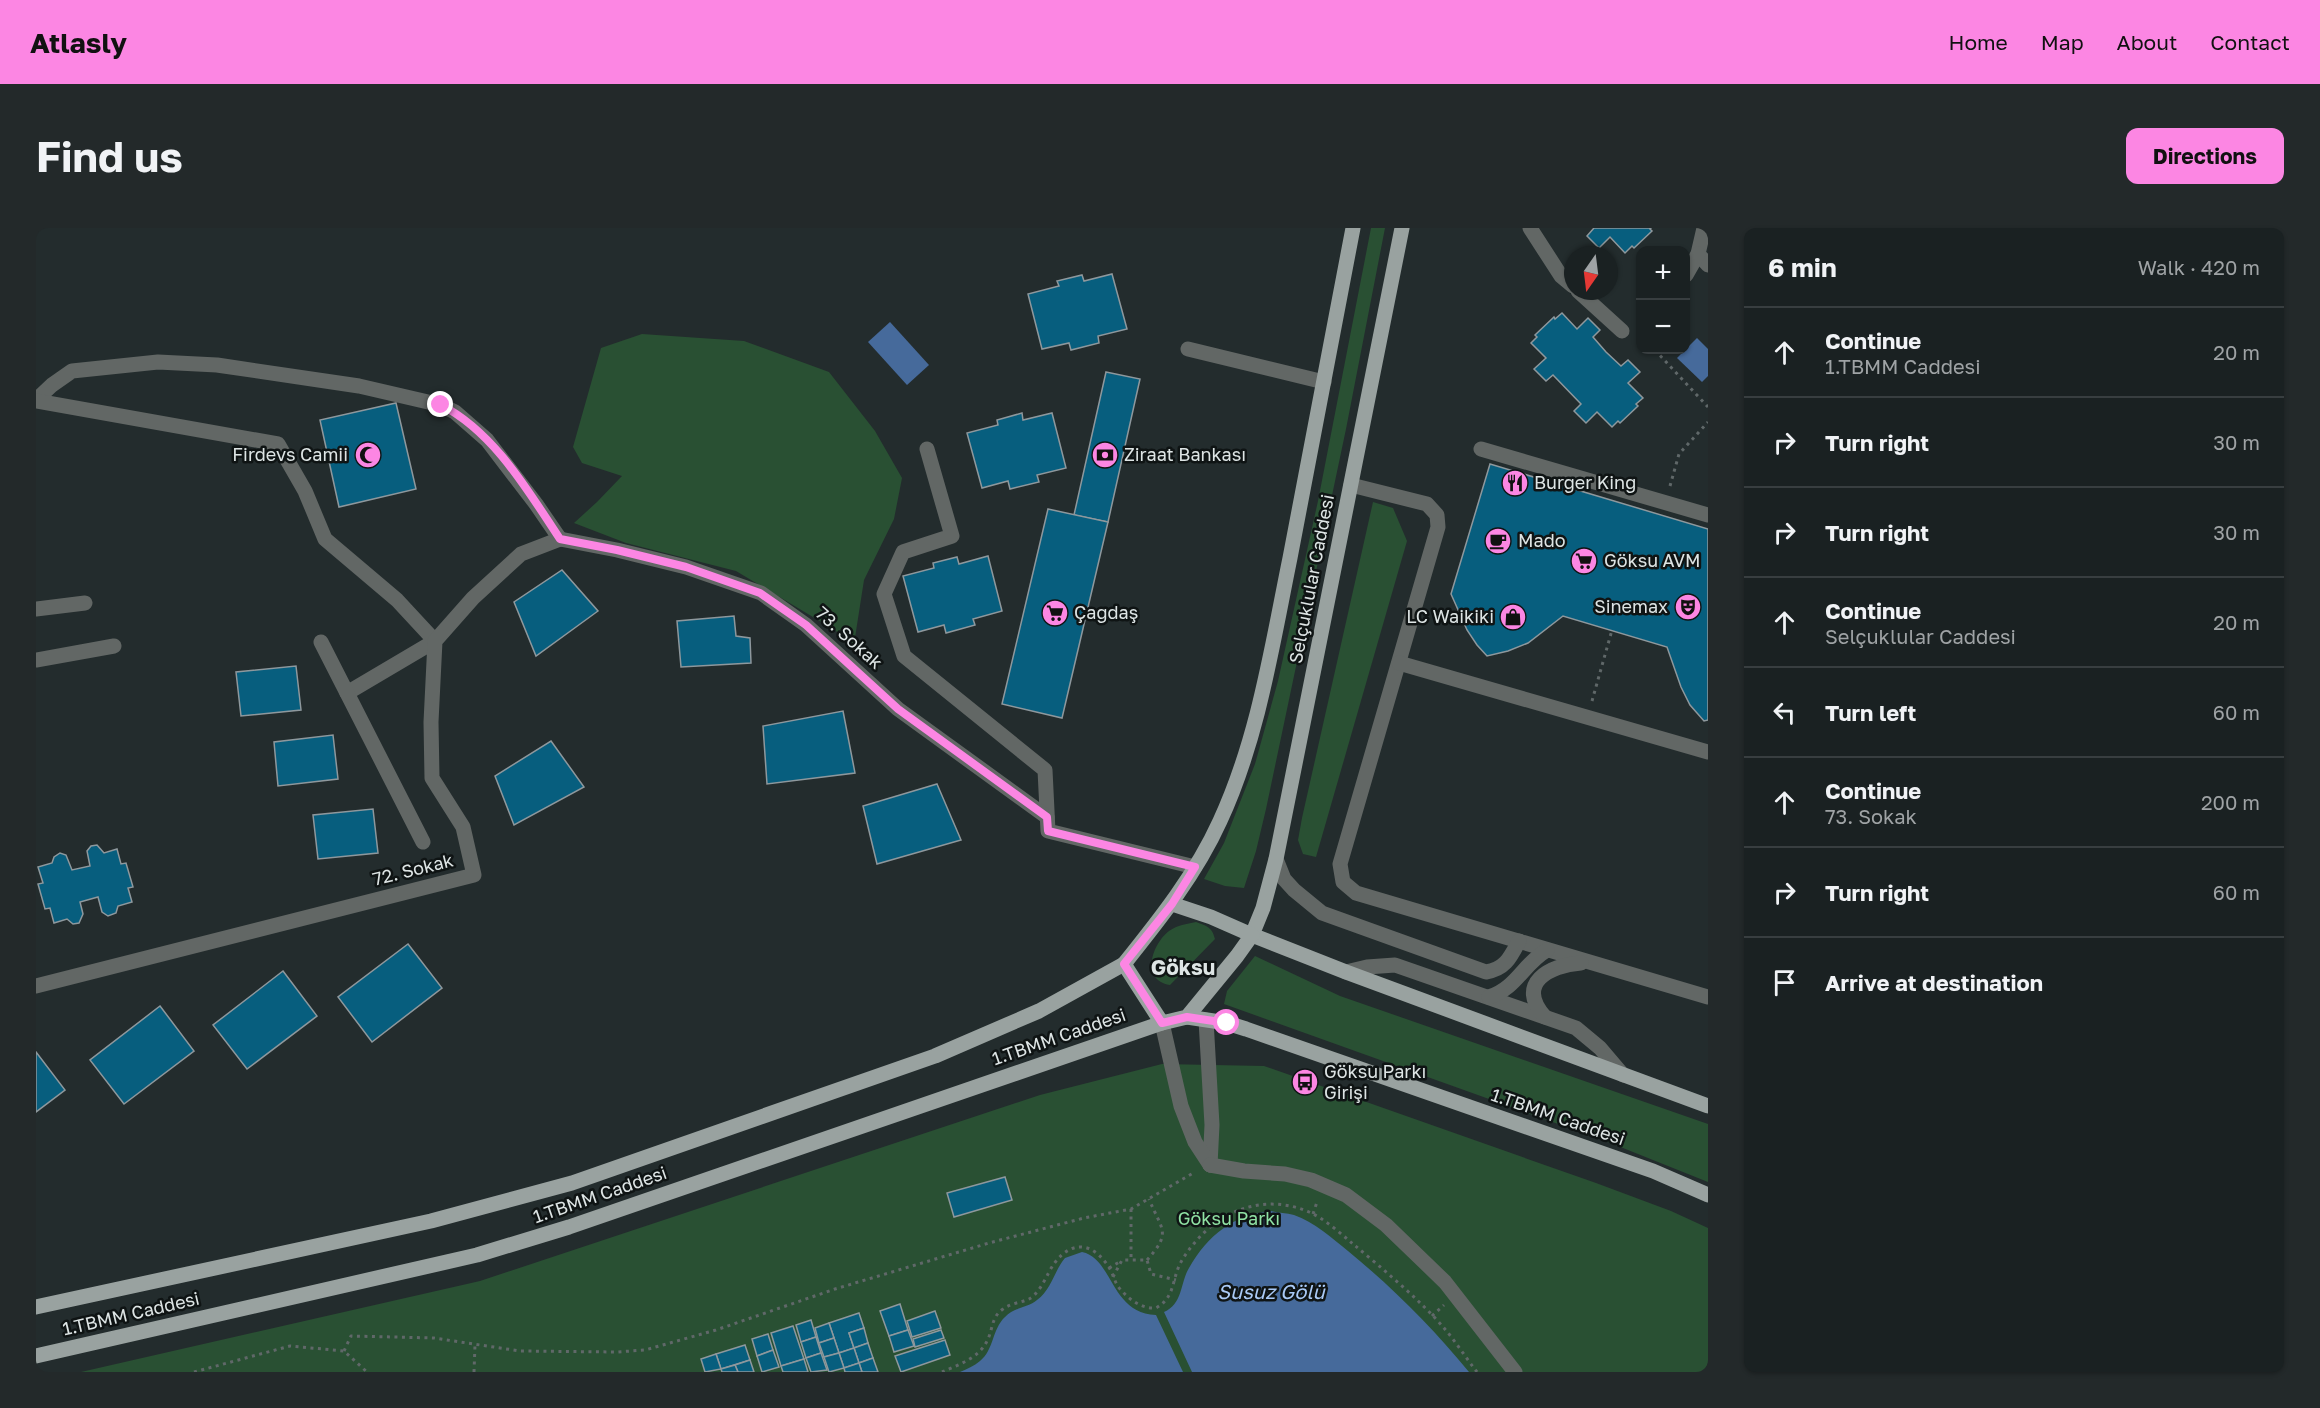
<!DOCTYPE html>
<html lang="en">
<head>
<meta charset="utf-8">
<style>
	body { margin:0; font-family:"Golos Text",sans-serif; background:#23292a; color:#f1f3f6 }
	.controls { position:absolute; right:18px; top:18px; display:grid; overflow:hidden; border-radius:12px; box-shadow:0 2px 4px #0004 }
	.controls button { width:54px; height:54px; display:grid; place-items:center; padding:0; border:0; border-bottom:2px solid #383e40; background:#1a2122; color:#f1f3f6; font:30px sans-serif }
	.compass { position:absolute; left:1528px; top:18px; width:54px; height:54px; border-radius:50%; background:#1a2122; box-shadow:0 2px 4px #0004; rotate:194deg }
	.stop { position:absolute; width:18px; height:18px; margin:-14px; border:4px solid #fc86e3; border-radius:50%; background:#fff }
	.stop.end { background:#fc86e3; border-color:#fff; box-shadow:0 2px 6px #0008 }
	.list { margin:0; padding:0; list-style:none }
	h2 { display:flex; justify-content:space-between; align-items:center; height:78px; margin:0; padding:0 24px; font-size:26px }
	h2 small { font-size:20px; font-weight:400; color:#9fa3a5 }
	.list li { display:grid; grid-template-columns:39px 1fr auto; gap:18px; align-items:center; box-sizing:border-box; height:90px; padding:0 24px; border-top:2px solid #383e40 }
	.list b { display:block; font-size:22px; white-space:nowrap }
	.list p { margin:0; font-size:20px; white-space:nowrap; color:#9fa3a5 }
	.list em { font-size:20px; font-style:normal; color:#9fa3a5 }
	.icon { flex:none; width:33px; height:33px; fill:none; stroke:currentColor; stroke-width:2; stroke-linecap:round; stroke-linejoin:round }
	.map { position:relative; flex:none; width:1672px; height:1144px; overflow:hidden; border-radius:12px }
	header { display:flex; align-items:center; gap:36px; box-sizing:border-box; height:84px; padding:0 30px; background:#fc86e3; color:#111 }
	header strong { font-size:28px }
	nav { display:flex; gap:33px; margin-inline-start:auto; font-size:21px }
	.intro { display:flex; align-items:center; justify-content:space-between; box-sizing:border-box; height:144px; padding:0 36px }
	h1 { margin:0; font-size:42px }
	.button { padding:15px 27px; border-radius:12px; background:#fc86e3; color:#111; font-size:21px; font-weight:700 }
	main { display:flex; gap:36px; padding:0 36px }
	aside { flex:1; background:#1a2122; border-radius:12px; box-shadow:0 2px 4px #0004 }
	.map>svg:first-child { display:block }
	.green { fill:#295033 }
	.water { fill:#466a9b }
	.building { fill:#075e7e; stroke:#8e989d; stroke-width:1.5 }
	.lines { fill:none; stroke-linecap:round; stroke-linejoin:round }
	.path { stroke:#606869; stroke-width:3; stroke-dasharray:3 4.5; stroke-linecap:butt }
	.minor { stroke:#626765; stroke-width:15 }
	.major { stroke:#99a2a0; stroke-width:15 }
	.route { stroke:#fc86e3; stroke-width:8 }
	.labels { text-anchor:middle; stroke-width:5; stroke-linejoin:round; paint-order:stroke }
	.poi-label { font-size:18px; fill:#dee5e5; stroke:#0f1414; text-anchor:start }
	.street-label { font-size:18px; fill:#dee5e5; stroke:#0f1414 }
	.park-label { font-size:18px; fill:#90e2a4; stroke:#0f1414 }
	.water-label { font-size:20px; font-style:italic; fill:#aacaf6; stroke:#0f1414 }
	.quarter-label { font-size:21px; font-weight:bold; fill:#dee5e5; stroke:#0f1414 }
</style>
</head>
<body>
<header>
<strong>Atlasly</strong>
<nav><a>Home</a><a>Map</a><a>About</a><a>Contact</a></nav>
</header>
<div class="intro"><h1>Find us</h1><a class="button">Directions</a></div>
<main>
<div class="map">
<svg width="1672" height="1144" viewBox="0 0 1672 1144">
	<rect width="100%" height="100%" fill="#232c2d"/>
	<!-- green -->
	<g class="green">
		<path d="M1335,0H1349L1310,201L1230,581L1220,623L1208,660L1189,658L1168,651L1188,615L1219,536L1242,453L1282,273Z"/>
		<path d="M606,106L708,113L793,144L839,203L866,250L858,291L828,352L818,416L797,401L700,343L590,315L538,295L561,274L586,248L546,235L537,219L565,120Z"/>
		<path d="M1337,274L1357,280L1371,313L1280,629L1267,626L1262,612L1266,590Z"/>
		<path d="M1160,694C1171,698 1176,699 1179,711L1134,757C1104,752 1116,716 1133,703C1142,697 1150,696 1160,694Z"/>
		<path d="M1219,728L1304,768L1672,896V954L1567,912L1188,776L1191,763Z"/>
		<path d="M1126,836L1228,838L1560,955L1635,983L1672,1000V1144H45L444,1053L1004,867Z"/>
	</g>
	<!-- water -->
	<g class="water">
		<path d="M854,94L893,137L871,157L832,114Z"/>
		<path d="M1661,110L1672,121V148L1666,154L1641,130Z"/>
		<path d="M1235,983C1242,985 1251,985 1258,987C1278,994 1296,1010 1312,1023C1357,1060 1396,1099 1433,1144H1156L1128,1084C1147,1076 1144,1055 1153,1040C1172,1007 1197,987 1235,983Z"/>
		<path d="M1046,1024C1077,1030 1074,1085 1120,1087L1147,1144H924C931,1141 938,1138 944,1133C958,1122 956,1101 969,1089C978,1079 992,1080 1001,1072C1016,1061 1018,1043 1029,1030Z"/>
	</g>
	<!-- building -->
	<g class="building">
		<path d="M1558,0H1615L1614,1L1616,3L1598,20L1596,18L1589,25L1574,9L1563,20L1551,8Z"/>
		<path d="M1076,46L1091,101L1062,108L1063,115L1035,122L1033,115L1006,121L992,66L1023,58L1021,53L1046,47L1048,53Z"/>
		<path d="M1526,85L1541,101L1552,90L1564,102L1557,109L1570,124L1585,138L1592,132L1604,144L1592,155L1607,170L1600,176L1602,178L1584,195L1582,193L1576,199L1561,184L1550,195L1538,183L1545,176L1517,147L1510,153L1498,141L1510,130L1495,115L1501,109L1499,107L1518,89L1519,91Z"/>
		<path d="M1070,144L1104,151L1072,294L1038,287Z"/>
		<path d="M360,175L380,261L303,279L284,192Z"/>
		<path d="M986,185L987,192L1016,185L1030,240L1001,247L1003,254L974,261L972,253L946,260L931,205L962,197L961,192Z"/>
		<path d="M1454,236L1672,301V492L1668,493L1654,477L1645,459L1631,419L1527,388L1492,415L1472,423L1451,428L1441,417L1431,402L1415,366Z"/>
		<path d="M1012,281L1072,294L1026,490L966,476Z"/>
		<path d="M952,328L966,383L937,391L939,397L910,405L908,397L882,404L867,348L898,340L897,335L921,329L923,336Z"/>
		<path d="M526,342L562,383L500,428L478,374Z"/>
		<path d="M698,388L700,408L714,410L715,435L645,439L641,393Z"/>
		<path d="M260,438L265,482L205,488L200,444Z"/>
		<path d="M807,483L819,545L731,556L727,498Z"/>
		<path d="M297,507L302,551L242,558L238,514Z"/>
		<path d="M515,513L548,559L478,597L459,548Z"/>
		<path d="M901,556L925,612L841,636L827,578Z"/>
		<path d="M337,581L342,625L282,631L277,587Z"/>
		<path d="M61,617L68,625L81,621L85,636L90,635L97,659L92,660L96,674L82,678L80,685L72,688L66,684L62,669L44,674L47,686L43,695L37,696L31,691L18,695L14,680L9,681L2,656L7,655L2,639L16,635L18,629L24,625L30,627L36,642L54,638L51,623L55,618Z"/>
		<path d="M372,716L406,760L336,814L302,769Z"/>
		<path d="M247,743L281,788L211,841L177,797Z"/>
		<path d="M124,778L158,823L88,876L54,832Z"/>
		<path d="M0,824L29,862L0,884Z"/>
		<path d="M969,949L976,972L918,989L911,965Z"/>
		<path d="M864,1076L872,1102L853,1108L844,1083Z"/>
		<path d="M899,1083L905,1100L876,1109L871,1093Z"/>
		<path d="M823,1085L828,1100L813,1105L818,1120L803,1125L793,1095Z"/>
		<path d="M775,1092L780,1109L765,1114L760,1097Z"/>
		<path d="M793,1095L798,1110L783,1115L779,1100Z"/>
		<path d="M757,1098L768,1131L745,1138L735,1105Z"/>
		<path d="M828,1100L832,1115L818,1120L813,1105Z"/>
		<path d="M872,1102L878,1118L858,1124L853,1108Z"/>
		<path d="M905,1102L908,1110L879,1119L877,1111Z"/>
		<path d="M732,1106L737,1122L721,1128L716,1111Z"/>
		<path d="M780,1109L785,1125L770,1130L765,1114Z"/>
		<path d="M798,1110L803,1125L788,1129L783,1115Z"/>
		<path d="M909,1112L914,1127L865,1144L859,1128Z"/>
		<path d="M832,1115L837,1130L823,1135L818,1120Z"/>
		<path d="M709,1117L714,1132L685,1141L680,1126Z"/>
		<path d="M818,1120L823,1135L808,1140L803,1125Z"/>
		<path d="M737,1122L743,1139L726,1144L721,1128Z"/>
		<path d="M785,1125L791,1142L775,1144L770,1130Z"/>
		<path d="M803,1125L808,1140L793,1144L788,1129Z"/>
		<path d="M680,1126L685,1141L669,1144L665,1131Z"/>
		<path d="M837,1130L842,1144H826L823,1135Z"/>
		<path d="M768,1131L772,1144H747L745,1138Z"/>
		<path d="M714,1132L718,1144H702L699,1137Z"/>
		<path d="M823,1135L826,1144H809L808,1140Z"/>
		<path d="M699,1137L702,1144H686L685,1141Z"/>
	</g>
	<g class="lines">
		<!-- path -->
		<g class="path">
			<path d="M1619,122L1672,179"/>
			<path d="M1634,258L1643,226L1672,194"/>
			<path d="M1556,473L1576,402"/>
			<path d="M1095,981V1032"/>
			<path d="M1277,986L1281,974"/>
			<path d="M1111,1032C1136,1004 1126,1003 1113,971"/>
			<path d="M1073,1040L1085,1033"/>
			<path d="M1077,1049L1086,1032H1111L1115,1046L1140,1052"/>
			<path d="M1396,1088L1408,1077"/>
			<path d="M308,1123L315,1108L398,1110L484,1123L581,1124L609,1122L680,1102L799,1061L953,1015L1048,990L1095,981L1159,944"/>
			<path d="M158,1144L254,1118L308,1123L331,1144"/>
			<path d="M438,1144L439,1117"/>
			<path d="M906,1144C922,1137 943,1130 951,1113C957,1102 955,1089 967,1081C975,1075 984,1075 993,1071C1001,1067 1008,1054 1012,1046C1028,1014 1054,1008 1074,1041C1078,1048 1079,1056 1085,1062C1094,1072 1106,1081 1120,1080C1138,1070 1136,1054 1143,1038C1150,1023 1165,1006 1178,996C1206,975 1241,970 1273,984C1289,991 1304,1005 1317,1016C1346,1040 1385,1073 1408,1100C1420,1114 1430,1130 1441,1144"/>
		</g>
		<!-- minor -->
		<g class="minor">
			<path d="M1494,0L1525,48L1537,58"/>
			<path d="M1668,0L1662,26L1672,37"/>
			<path d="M1650,47L1662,26"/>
			<path d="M1542,63L1586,103"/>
			<path d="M1152,121L1288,154"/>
			<path d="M0,172L16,157L36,143L122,134L181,137L323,158L405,177L419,184L451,212L500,276L524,311"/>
			<path d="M0,173L242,216L269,263L289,311L361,372L399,413L311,465"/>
			<path d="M891,221L916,308L867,324L848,366L868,428L1009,542L1012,603L1159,639"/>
			<path d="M1445,221L1672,287"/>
			<path d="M1315,257L1391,276L1401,287L1402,299L1304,636L1307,654L1320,665L1672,769"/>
			<path d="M524,311L581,322L650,339L725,365L770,397L862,481L1011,589"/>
			<path d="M0,381L49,375"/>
			<path d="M285,414L387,614"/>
			<path d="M0,432L78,418"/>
			<path d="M1363,435L1672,524"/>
			<path d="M1240,631L1248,651L1258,662L1286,685L1450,744C1469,741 1474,730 1483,713"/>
			<path d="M1310,744L1331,739L1359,737L1540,800L1564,820L1587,847"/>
			<path d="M0,758L438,647L427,599L396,550L395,494L399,413L437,370L485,326L524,311"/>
			<path d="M1453,769C1481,760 1487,736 1511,722"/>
			<path d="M1509,789C1479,756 1513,737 1545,735"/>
			<path d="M1170,792L1176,897L1174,937"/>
			<path d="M1126,795L1145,878L1159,914L1174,937"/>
			<path d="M1174,937L1208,943L1249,946L1275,952L1310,967L1350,997L1409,1054L1479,1144"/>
		</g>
		<!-- major -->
		<g class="major">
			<path d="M1366,0L1240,631L1227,680L1216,707L1310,744L1672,878"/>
			<path d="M1136,676L1175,689L1216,707L1201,728L1151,789L1126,795L1088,736C1124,691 1160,646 1184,593C1222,511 1236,418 1254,330C1275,220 1296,110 1317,0"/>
			<path d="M1151,789L1191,795L1210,801L1617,943L1672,967"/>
			<path d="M0,1079L395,993L536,955L899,828L1003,783L1088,736"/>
			<path d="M0,1128L441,1027L533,999L1126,795"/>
		</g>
	</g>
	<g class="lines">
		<!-- route -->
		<path class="route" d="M405,177C458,204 492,263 524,311L581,322L650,339L724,365L770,397L862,481L1011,589L1012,603L1159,639L1136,676L1088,736L1126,795L1151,789L1191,795"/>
	</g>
	<!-- icons -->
	<defs>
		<symbol id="mosque-disc" viewBox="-11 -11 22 22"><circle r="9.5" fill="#fc86e3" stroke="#0f1414"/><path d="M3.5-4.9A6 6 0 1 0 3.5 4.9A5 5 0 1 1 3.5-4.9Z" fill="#111"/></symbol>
		<symbol id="bank-disc" viewBox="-11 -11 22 22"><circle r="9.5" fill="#fc86e3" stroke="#0f1414"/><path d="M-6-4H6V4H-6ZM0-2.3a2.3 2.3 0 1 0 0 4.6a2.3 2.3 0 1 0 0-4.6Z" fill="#111"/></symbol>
		<symbol id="restaurant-disc" viewBox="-11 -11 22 22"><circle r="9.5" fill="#fc86e3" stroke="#0f1414"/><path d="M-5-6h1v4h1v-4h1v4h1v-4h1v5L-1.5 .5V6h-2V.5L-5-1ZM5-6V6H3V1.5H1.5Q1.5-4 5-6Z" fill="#111"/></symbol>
		<symbol id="cafe-disc" viewBox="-11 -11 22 22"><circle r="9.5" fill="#fc86e3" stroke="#0f1414"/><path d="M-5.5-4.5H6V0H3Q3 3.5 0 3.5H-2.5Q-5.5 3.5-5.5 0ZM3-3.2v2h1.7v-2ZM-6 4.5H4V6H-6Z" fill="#111"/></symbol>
		<symbol id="supermarket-disc" viewBox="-11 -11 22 22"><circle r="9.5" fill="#fc86e3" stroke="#0f1414"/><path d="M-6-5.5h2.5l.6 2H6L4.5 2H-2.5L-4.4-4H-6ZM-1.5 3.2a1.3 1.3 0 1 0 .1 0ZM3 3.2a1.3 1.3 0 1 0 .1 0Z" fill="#111"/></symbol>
		<symbol id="theatre-disc" viewBox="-11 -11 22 22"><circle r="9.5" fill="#fc86e3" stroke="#0f1414"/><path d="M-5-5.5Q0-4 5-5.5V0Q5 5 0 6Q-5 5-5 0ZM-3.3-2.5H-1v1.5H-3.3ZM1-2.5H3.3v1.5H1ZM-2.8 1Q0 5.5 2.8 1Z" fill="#111"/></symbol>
		<symbol id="shop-disc" viewBox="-11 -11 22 22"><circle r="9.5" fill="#fc86e3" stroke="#0f1414"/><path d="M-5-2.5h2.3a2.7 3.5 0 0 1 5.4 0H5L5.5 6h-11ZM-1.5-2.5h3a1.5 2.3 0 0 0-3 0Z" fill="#111"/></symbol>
		<symbol id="bus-disc" viewBox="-11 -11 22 22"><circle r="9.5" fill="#fc86e3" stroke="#0f1414"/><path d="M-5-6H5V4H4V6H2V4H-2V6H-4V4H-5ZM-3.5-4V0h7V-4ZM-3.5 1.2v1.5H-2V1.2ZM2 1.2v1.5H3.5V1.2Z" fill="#111"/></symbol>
	</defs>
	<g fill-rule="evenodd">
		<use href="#mosque-disc" x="317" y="212" width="30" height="30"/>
		<use href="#bank-disc" x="1054" y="212" width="30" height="30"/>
		<use href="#restaurant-disc" x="1464" y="240" width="30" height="30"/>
		<use href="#cafe-disc" x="1447" y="298" width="30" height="30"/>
		<use href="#supermarket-disc" x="1533" y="318" width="30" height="30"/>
		<use href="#theatre-disc" x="1637" y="364" width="30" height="30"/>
		<use href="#supermarket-disc" x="1004" y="370" width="30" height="30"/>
		<use href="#shop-disc" x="1462" y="374" width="30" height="30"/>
		<use href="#bus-disc" x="1254" y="839" width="30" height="30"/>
	</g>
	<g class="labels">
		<!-- poi labels -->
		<g class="poi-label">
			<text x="312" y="233" text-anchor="end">Firdevs Camii</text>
			<text x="1088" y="233">Ziraat Bankası</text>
			<text x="1498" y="261">Burger King</text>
			<text x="1482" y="319">Mado</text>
			<text x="1568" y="339">Göksu AVM</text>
			<text x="1632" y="385" text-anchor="end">Sinemax</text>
			<text x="1038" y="391">Çağdaş</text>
			<text x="1458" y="395" text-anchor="end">LC Waikiki</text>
			<text x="1288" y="850">Göksu Parkı<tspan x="1288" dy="21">Girişi</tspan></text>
		</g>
		<!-- street labels -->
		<g class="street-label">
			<text transform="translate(1276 351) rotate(-79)" y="6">Selçuklular Caddesi</text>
			<text transform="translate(813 410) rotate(42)" y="6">73. Sokak</text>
			<text transform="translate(377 642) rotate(-14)" y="6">72. Sokak</text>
			<text transform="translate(1023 809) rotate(-19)" y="6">1.TBMM Caddesi</text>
			<text transform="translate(1522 889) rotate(19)" y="6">1.TBMM Caddesi</text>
			<text transform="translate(564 967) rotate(-19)" y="6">1.TBMM Caddesi</text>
			<text transform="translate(95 1086) rotate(-13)" y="6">1.TBMM Caddesi</text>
		</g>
		<!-- park labels -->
		<g class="park-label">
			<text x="1193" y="997">Göksu Parkı</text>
		</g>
		<!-- water labels -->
		<g class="water-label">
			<text x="1235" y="1071">Susuz Gölü</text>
		</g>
		<!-- quarter labels -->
		<g class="quarter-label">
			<text x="1147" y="747">Göksu</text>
		</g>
	</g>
</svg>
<div class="controls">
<button>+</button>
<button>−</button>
</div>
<svg class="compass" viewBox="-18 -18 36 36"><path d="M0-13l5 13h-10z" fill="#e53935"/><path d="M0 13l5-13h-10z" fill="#9fa3a5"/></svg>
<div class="stop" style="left:1191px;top:795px"></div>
<div class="stop end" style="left:405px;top:177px"></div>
</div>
<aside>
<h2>6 min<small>Walk · 420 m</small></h2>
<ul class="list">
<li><svg class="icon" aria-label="ahead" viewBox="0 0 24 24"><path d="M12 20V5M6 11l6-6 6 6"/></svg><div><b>Continue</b><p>1.TBMM Caddesi</p></div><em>20 m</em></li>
<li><svg class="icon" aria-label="right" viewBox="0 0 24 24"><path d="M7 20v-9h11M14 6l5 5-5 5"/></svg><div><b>Turn right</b></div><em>30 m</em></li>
<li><svg class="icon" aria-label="right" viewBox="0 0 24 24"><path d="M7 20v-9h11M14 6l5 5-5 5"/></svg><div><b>Turn right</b></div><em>30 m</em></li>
<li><svg class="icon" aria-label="ahead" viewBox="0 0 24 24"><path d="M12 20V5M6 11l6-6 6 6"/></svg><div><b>Continue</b><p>Selçuklular Caddesi</p></div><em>20 m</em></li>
<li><svg class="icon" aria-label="left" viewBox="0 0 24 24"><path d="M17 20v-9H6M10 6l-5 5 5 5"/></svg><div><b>Turn left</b></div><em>60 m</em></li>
<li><svg class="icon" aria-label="ahead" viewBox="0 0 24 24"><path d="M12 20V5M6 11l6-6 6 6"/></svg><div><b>Continue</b><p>73. Sokak</p></div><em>200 m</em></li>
<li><svg class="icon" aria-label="right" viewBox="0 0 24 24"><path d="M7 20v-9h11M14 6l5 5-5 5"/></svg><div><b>Turn right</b></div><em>60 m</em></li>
<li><svg class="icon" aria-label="arrive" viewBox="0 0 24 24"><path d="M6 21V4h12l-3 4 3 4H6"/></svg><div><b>Arrive at destination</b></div></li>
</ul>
</aside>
</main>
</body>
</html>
